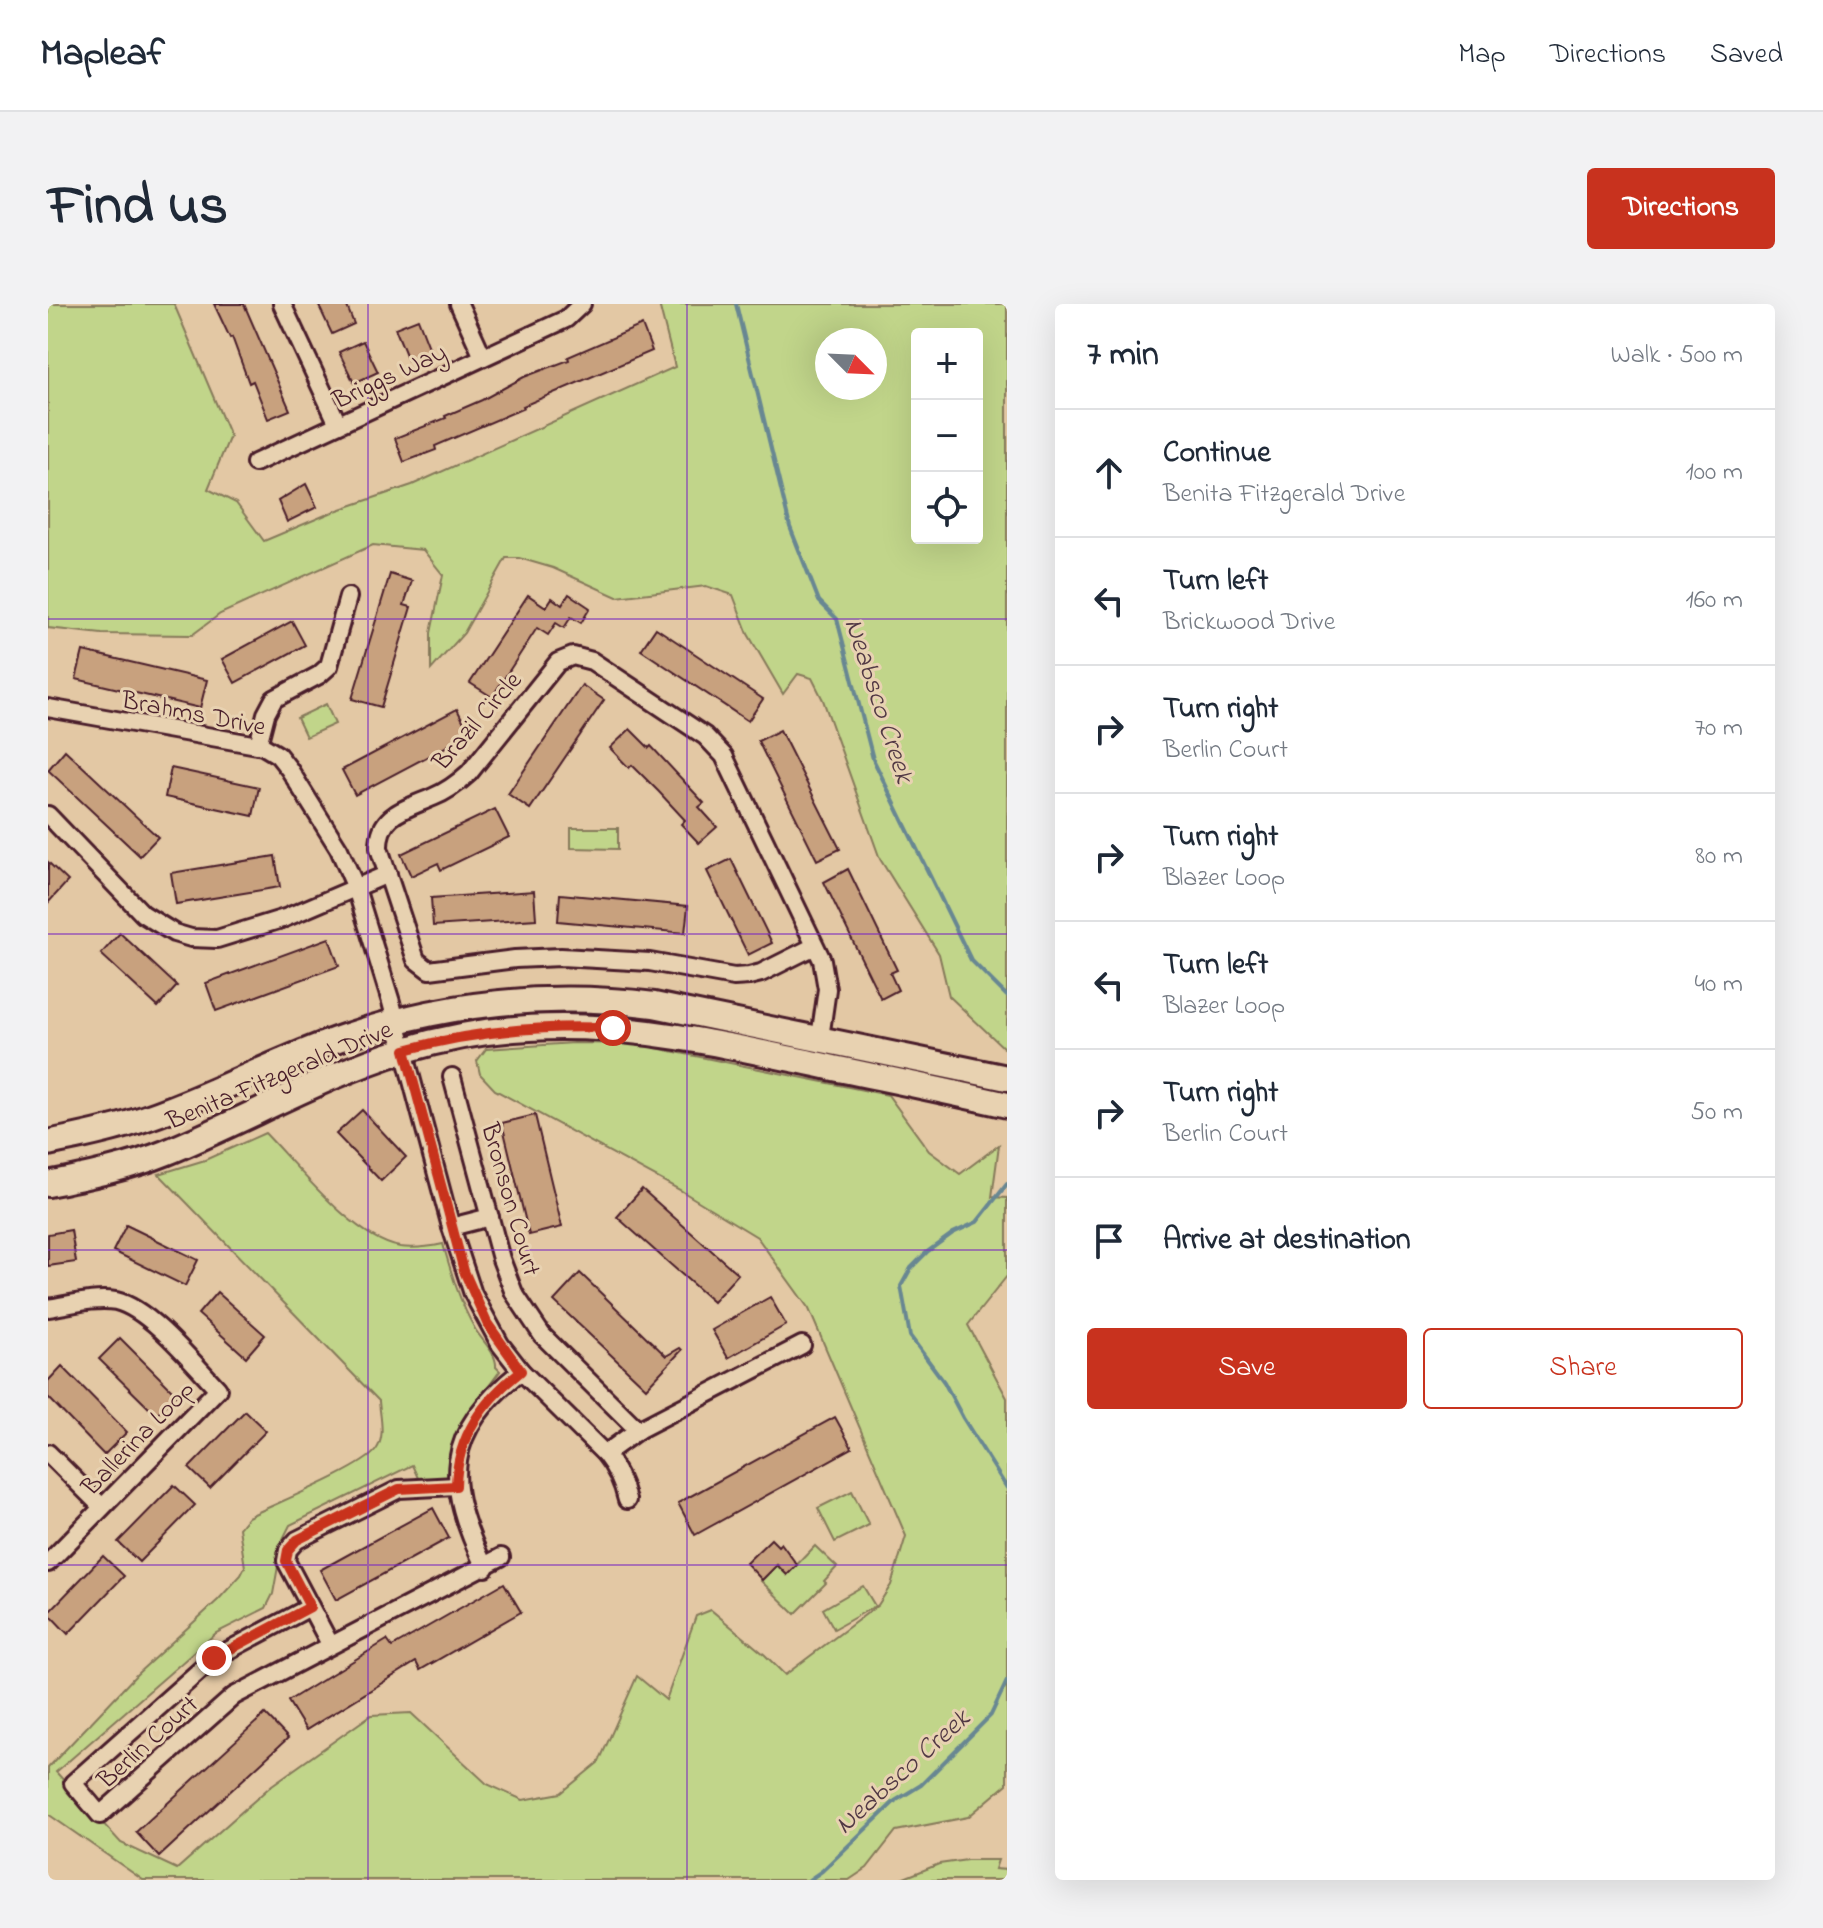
<!DOCTYPE html>
<html lang="en">
<head>
<meta charset="utf-8">
<style>
	body { margin:0; font-family:"Indie Flower",sans-serif; background:#f2f2f3; color:#1f2937 }
	.controls { position:absolute; right:24px; top:24px; display:grid; overflow:hidden; border-radius:8px; box-shadow:0 8px 32px #0002 }
	.controls button { width:72px; height:72px; display:grid; place-items:center; padding:0; border:0; border-bottom:2px solid #e0e1e3; background:#fff; color:#1f2937; font:40px sans-serif }
	.compass { position:absolute; left:767px; top:24px; width:72px; height:72px; border-radius:50%; background:#fff; box-shadow:0 8px 32px #0002; rotate:114deg }
	.stop { position:absolute; width:24px; height:24px; margin:-18px; border:6px solid #c8321e; border-radius:50%; background:#fff }
	.stop.end { background:#c8321e; border-color:#fff; box-shadow:0 2px 8px #0008 }
	.list { margin:0; padding:0; list-style:none }
	h2 { display:flex; justify-content:space-between; align-items:center; height:104px; margin:0; padding:0 32px; font-size:34px }
	h2 small { font-size:26px; font-weight:400; color:#747a83 }
	.list li { display:grid; grid-template-columns:52px 1fr auto; gap:24px; align-items:center; box-sizing:border-box; height:128px; padding:0 32px; border-top:2px solid #e0e1e3 }
	.list b { display:block; font-size:30px; white-space:nowrap }
	.list p { margin:0; font-size:26px; white-space:nowrap; color:#747a83 }
	.list em { font-size:26px; font-style:normal; color:#747a83 }
	.actions { display:flex; gap:16px; padding:24px 32px }
	.actions a { flex:1; padding:18px 0; border:2px solid #c8321e; border-radius:8px; text-align:center; font-size:28px; color:#c8321e }
	.actions .main { background:#c8321e; color:#fff }
	.icon { flex:none; width:44px; height:44px; fill:none; stroke:currentColor; stroke-width:2; stroke-linecap:round; stroke-linejoin:round }
	.map { position:relative; flex:none; width:959px; height:1576px; overflow:hidden; border-radius:8px }
	header { display:flex; align-items:center; gap:48px; box-sizing:border-box; height:112px; padding:0 40px; background:#fff; border-bottom:2px solid #e0e1e3 }
	header strong { font-size:38px }
	nav { display:flex; gap:44px; margin-inline-start:auto; font-size:28px }
	.intro { display:flex; align-items:center; justify-content:space-between; box-sizing:border-box; height:192px; padding:0 48px }
	h1 { margin:0; font-size:56px }
	.button { padding:20px 36px; border-radius:8px; background:#c8321e; color:#fff; font-size:28px; font-weight:700 }
	main { display:flex; gap:48px; padding:0 48px }
	aside { flex:1; background:#fff; border-radius:8px; box-shadow:0 8px 32px #0002 }
	.map>svg:first-child { display:block }
	.green { fill:#c1d58a; stroke:#867a5a; stroke-width:2; fill-rule:evenodd }
	.lines { fill:none; stroke-linecap:round; stroke-linejoin:round }
	.stream { stroke:#688792; stroke-width:4 }
	.building { fill:#c8a17e; stroke:#4a1f2b; stroke-width:2 }
	.minor-casing { stroke:#4a1f2b; stroke-width:22 }
	.secondary-casing { stroke:#4a1f2b; stroke-width:30 }
	.minor { stroke:#e8d2b1; stroke-width:16 }
	.secondary { stroke:#e8d2b1; stroke-width:24 }
	.route { stroke:#c8321e; stroke-width:10 }
	.grid { fill:none; stroke:#7b2cbf; stroke-width:2; stroke-opacity:0.55 }
	.labels { text-anchor:middle; stroke-width:6; stroke-linejoin:round; paint-order:stroke }
	.street-label { font-size:26px; fill:#4a1f2b; stroke:#e8d2b1 }
	.water-label { font-size:28px; font-style:italic; fill:#523945; stroke:#e8d2b1 }
</style>
</head>
<body>
<header>
<strong>Mapleaf</strong>
<nav><a>Map</a><a>Directions</a><a>Saved</a></nav>
</header>
<div class="intro"><h1>Find us</h1><a class="button">Directions</a></div>
<main>
<div class="map">
<svg width="959" height="1576" viewBox="0 0 959 1576">
	<rect width="100%" height="100%" fill="#e3c8a4"/>
	<filter id="ink" filterUnits="userSpaceOnUse"><feTurbulence type="fractalNoise" baseFrequency=".0125" numOctaves="2"/><feDisplacementMap in="SourceGraphic" scale="16" xChannelSelector="R" yChannelSelector="G"/><feConvolveMatrix kernelMatrix="1 2 1 2 8 2 1 2 1" color-interpolation-filters="sRGB"/></filter>
	<g filter="url(#ink)">
		<!-- green -->
		<g class="green">
			<path d="M0,0H126L182,132L160,185L188,199L216,237L287,207L364,181L627,63L611,0H959V747L901,692L891,650L832,555L775,396L764,374L750,370L735,390L700,330L685,291L658,282L569,293L505,264L471,254H458L416,329L383,366V329L395,271L375,246L325,241L172,310L144,331L54,330L0,324ZM869,30H929V234H869ZM827,36V84H779V36Z"/>
			<path d="M278,400L287,420L258,433L249,414Z"/>
			<path d="M523,524H570V545L523,544Z"/>
			<path d="M526,739L588,740L840,791L881,847L912,870L951,841L944,893L959,894V972L920,1021L959,1094V1480L920,1513L848,1527L819,1564L801,1576H95L0,1510V1464L89,1370L170,1296L193,1271L197,1263L191,1224L200,1213C226,1200 314,1165 328,1146C338,1132 332,1113 331,1097L111,870L157,856L217,829C249,862 306,935 352,943C366,945 381,943 395,940C403,968 412,999 427,1025C434,1037 449,1049 448,1063L452,1067L414,1118L405,1145L400,1174H370L364,1161L242,1221L235,1235L225,1290L218,1304L168,1329L8,1468L73,1539L129,1565L224,1481L323,1411L363,1409L439,1480L475,1496L513,1489L551,1458L589,1372L618,1396L648,1312L663,1306L717,1351L737,1371L830,1301L843,1281L858,1232L761,1005L709,933L632,886L447,786L432,770L429,757L438,745Z"/>
			<path d="M804,1187L821,1221L787,1238L770,1204Z"/>
			<path d="M767,1242L789,1263L776,1277L778,1279L747,1310L713,1277L729,1261L739,1271Z"/>
			<path d="M815,1282L827,1302L786,1325L775,1305Z"/>
			<path d="M919,1556H950L947,1565L959,1566V1576H851L891,1560Z"/>
		</g>
		<g class="lines">
			<!-- stream -->
			<g class="stream">
				<path d="M688,0L742,223L771,297L789,315L825,455L923,656L959,692"/>
				<path d="M959,880L929,918L905,929L879,948L863,964L853,982L862,1032L896,1078L915,1114L959,1184"/>
				<path d="M761,1576L774,1567L847,1497L873,1481L943,1411L959,1377"/>
			</g>
		</g>
		<!-- building -->
		<g class="building">
			<path d="M166,0H196L242,106L220,115L205,77L201,79L184,33L182,34Z"/>
			<path d="M270,0H298L306,20L284,30Z"/>
			<path d="M370,15L382,46L360,56L347,24Z"/>
			<path d="M594,21L604,47L475,102L476,104L387,142L388,146L356,158L347,134L398,114L397,112L434,96L476,73L521,56L520,53Z"/>
			<path d="M315,37L330,68L306,79L291,48Z"/>
			<path d="M258,180L269,203L239,218L230,197Z"/>
			<path d="M342,270L364,277L356,301L363,303L333,403L304,395Z"/>
			<path d="M521,290L542,304L533,319L523,313L516,324L508,319L500,331L489,324L444,393L422,379L480,291L498,303L504,294L514,301Z"/>
			<path d="M244,317L257,341L187,379L174,355Z"/>
			<path d="M608,324L715,395L700,417L593,346Z"/>
			<path d="M35,347L159,376L152,404L28,375Z"/>
			<path d="M534,381L556,396L482,505L460,490Z"/>
			<path d="M409,405L422,430L307,491L294,466Z"/>
			<path d="M582,425L601,444L603,442L656,499L651,503L669,523L651,539L633,520L637,516L611,488L584,461L581,464L562,444Z"/>
			<path d="M732,426L792,545L769,556L710,437Z"/>
			<path d="M17,446L110,533L92,552L0,466Z"/>
			<path d="M123,464L211,483L205,512L117,493Z"/>
			<path d="M447,505L461,533L393,566L390,559L363,572L353,550Z"/>
			<path d="M227,552L232,583L128,600L123,569Z"/>
			<path d="M683,555L724,639L700,651L659,567Z"/>
			<path d="M0,558L20,577L0,599Z"/>
			<path d="M800,565L849,666L842,669L850,686L833,695L776,578Z"/>
			<path d="M486,587L488,615L385,622L383,594Z"/>
			<path d="M512,590L640,602L637,629L510,617Z"/>
			<path d="M72,629L129,682L110,703L53,650Z"/>
			<path d="M281,634L291,662L168,707L158,679Z"/>
			<path d="M314,806L358,853L333,877L288,830Z"/>
			<path d="M487,811L514,923L481,931L454,819Z"/>
			<path d="M594,885L690,970L665,998L569,913Z"/>
			<path d="M78,921L150,956L137,982L65,947Z"/>
			<path d="M23,926L28,958L0,962V930Z"/>
			<path d="M532,969L618,1052L632,1044L634,1046L598,1084L506,997Z"/>
			<path d="M169,988L217,1031L198,1053L150,1010Z"/>
			<path d="M722,993L738,1021L680,1054L664,1026Z"/>
			<path d="M72,1034L128,1090L108,1111L51,1055Z"/>
			<path d="M14,1062L79,1128L56,1151L0,1093V1077Z"/>
			<path d="M197,1107L218,1127L162,1184L141,1164Z"/>
			<path d="M787,1113L804,1144L647,1231L630,1199Z"/>
			<path d="M126,1181L147,1201L91,1258L70,1238Z"/>
			<path d="M385,1204L401,1234L288,1296L272,1266Z"/>
			<path d="M723,1235L730,1242L733,1239L749,1261L739,1271L729,1261L714,1276L698,1259Z"/>
			<path d="M55,1252L76,1272L20,1330L0,1309Z"/>
			<path d="M456,1279L473,1308L372,1366L368,1358L258,1426L240,1397L339,1336L344,1343Z"/>
			<path d="M217,1410L240,1434L111,1553L88,1528Z"/>
		</g>
		<g class="lines">
			<defs>
				<g id="minor">
					<path d="M234,0L290,120"/>
					<path d="M411,0L435,53"/>
					<path d="M207,159L518,15L534,0"/>
					<path d="M0,404L215,442L230,451L241,465L291,545L308,584L343,698L403,923L425,990L452,1040L473,1067L557,1150C568,1164 575,1178 579,1196"/>
					<path d="M210,441L218,410L226,395L271,371L281,362L300,293"/>
					<path d="M0,511L95,610L126,629L143,634L169,635L237,614L340,570"/>
					<path d="M767,642L713,669L701,672L686,673L602,658L513,653L467,655L381,666L368,656L331,544C330,510 358,505 385,493C398,488 410,479 421,469L510,358L525,352L544,357L657,432L676,452L774,656L779,685L772,734"/>
					<path d="M404,773L453,955L466,989L494,1031L590,1126"/>
					<path d="M403,923L442,913"/>
					<path d="M0,1004C21,1001 47,993 68,997C102,1005 145,1059 170,1085L0,1259"/>
					<path d="M0,1149L54,1203"/>
					<path d="M557,1150L590,1126L754,1041"/>
					<path d="M437,1264C396,1178 394,1130 473,1067"/>
					<path d="M262,1303L166,1354L25,1479L52,1511L186,1392L453,1253"/>
					<path d="M282,1340L238,1257L240,1246L249,1236L351,1185L408,1182"/>
				</g>
				<g id="secondary">
					<path d="M0,839C28,833 56,828 83,819C156,796 223,758 296,733C396,699 502,688 606,701L959,774"/>
					<path d="M0,880C39,872 80,864 117,849C198,816 273,772 357,746C501,702 621,729 763,759C828,773 894,786 959,801"/>
				</g>
			</defs>
			<!-- minor casing -->
			<use href="#minor" class="minor-casing"/>
			<!-- secondary casing -->
			<use href="#secondary" class="secondary-casing"/>
			<!-- minor -->
			<use href="#minor" class="minor"/>
			<!-- secondary -->
			<use href="#secondary" class="secondary"/>
		</g>
	</g>
	<g class="lines" filter="url(#ink)">
		<!-- route -->
		<path class="route" d="M166,1354L262,1303L238,1257L240,1246L249,1236L351,1185L408,1182C409,1132 435,1097 473,1067L439,1019L416,967L357,746C426,727 493,721 565,724"/>
	</g>
	<!-- grid -->
	<path class="grid" d="M320,0V1576M639,0V1576M0,315H959M0,630H959M0,946H959M0,1261H959"/>
	<g class="labels">
		<!-- street labels -->
		<g class="street-label">
			<text transform="translate(341 71) rotate(-25)" y="9">Briggs Way</text>
			<text transform="translate(146 408) rotate(11)" y="9">Brahms Drive</text>
			<text transform="translate(428 416) rotate(-49)" y="9">Brazil Circle</text>
			<text transform="translate(231 770) rotate(-23)" y="9">Benita Fitzgerald Drive</text>
			<text transform="translate(464 895) rotate(74)" y="9">Bronson Court</text>
			<text transform="translate(89 1133) rotate(-46)" y="9">Ballerina Loop</text>
			<text transform="translate(99 1437) rotate(-42)" y="9">Berlin Court</text>
		</g>
		<!-- water labels -->
		<g class="water-label">
			<text transform="translate(833 396) rotate(72)" y="10">Neabsco Creek</text>
			<text transform="translate(853 1466) rotate(-42)" y="10">Neabsco Creek</text>
		</g>
	</g>
</svg>
<div class="controls">
<button>+</button>
<button>−</button>
<button><svg class="icon" aria-label="locate" viewBox="0 0 24 24"><circle cx="12" cy="12" r="6"/><path d="M12 2v4M12 18v4M2 12h4M18 12h4"/></svg></button>
</div>
<svg class="compass" viewBox="-18 -18 36 36"><path d="M0-13l5 13h-10z" fill="#e53935"/><path d="M0 13l5-13h-10z" fill="#747a83"/></svg>
<div class="stop" style="left:565px;top:724px"></div>
<div class="stop end" style="left:166px;top:1354px"></div>
</div>
<aside>
<h2>7 min<small>Walk · 500 m</small></h2>
<ul class="list">
<li><svg class="icon" aria-label="ahead" viewBox="0 0 24 24"><path d="M12 20V5M6 11l6-6 6 6"/></svg><div><b>Continue</b><p>Benita Fitzgerald Drive</p></div><em>100 m</em></li>
<li><svg class="icon" aria-label="left" viewBox="0 0 24 24"><path d="M17 20v-9H6M10 6l-5 5 5 5"/></svg><div><b>Turn left</b><p>Brickwood Drive</p></div><em>160 m</em></li>
<li><svg class="icon" aria-label="right" viewBox="0 0 24 24"><path d="M7 20v-9h11M14 6l5 5-5 5"/></svg><div><b>Turn right</b><p>Berlin Court</p></div><em>70 m</em></li>
<li><svg class="icon" aria-label="right" viewBox="0 0 24 24"><path d="M7 20v-9h11M14 6l5 5-5 5"/></svg><div><b>Turn right</b><p>Blazer Loop</p></div><em>80 m</em></li>
<li><svg class="icon" aria-label="left" viewBox="0 0 24 24"><path d="M17 20v-9H6M10 6l-5 5 5 5"/></svg><div><b>Turn left</b><p>Blazer Loop</p></div><em>40 m</em></li>
<li><svg class="icon" aria-label="right" viewBox="0 0 24 24"><path d="M7 20v-9h11M14 6l5 5-5 5"/></svg><div><b>Turn right</b><p>Berlin Court</p></div><em>50 m</em></li>
<li><svg class="icon" aria-label="arrive" viewBox="0 0 24 24"><path d="M6 21V4h12l-3 4 3 4H6"/></svg><div><b>Arrive at destination</b></div></li>
</ul>
<div class="actions"><a class="main">Save</a><a>Share</a></div>
</aside>
</main>
</body>
</html>
